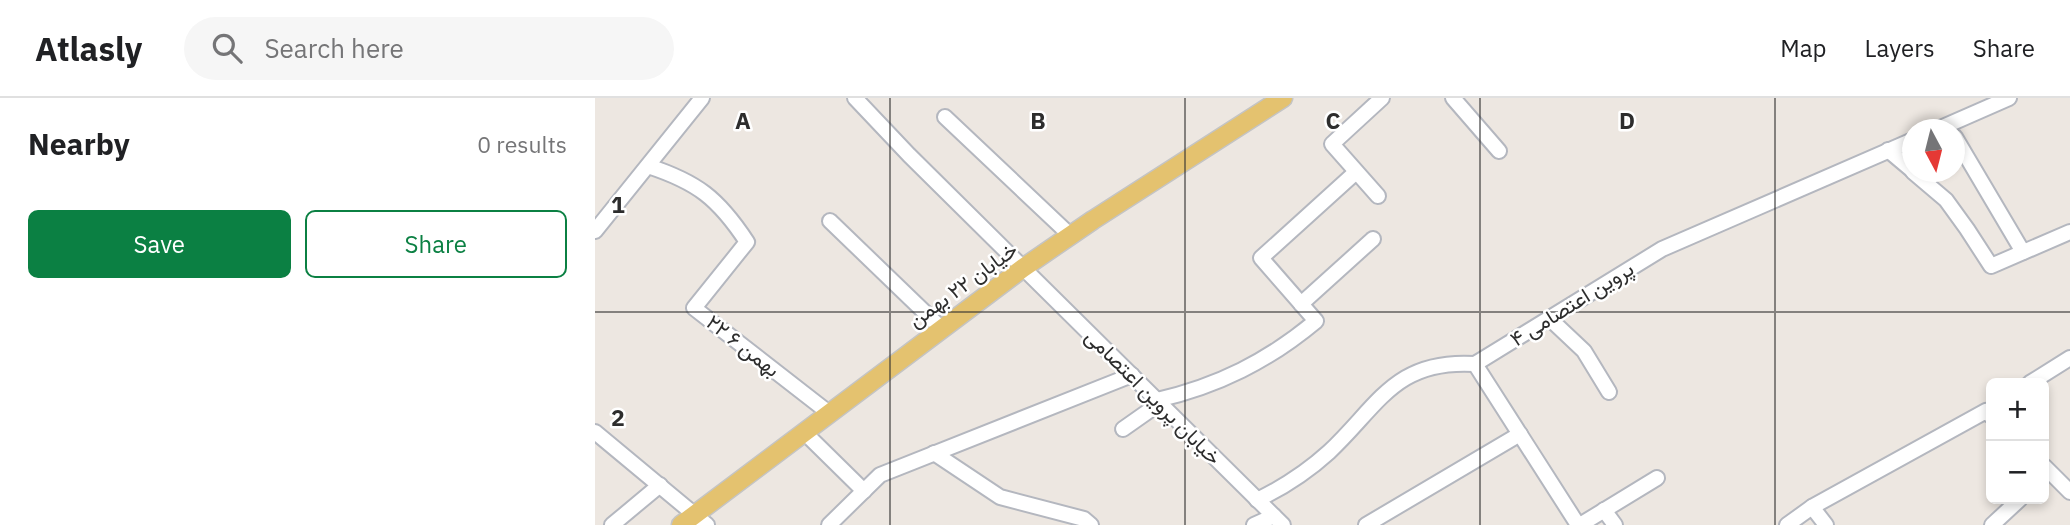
<!DOCTYPE html>
<html lang="en">
<head>
<meta charset="utf-8">
<style>
	body { margin:0; font-family:"IBM Plex Sans",Vazirmatn,sans-serif; background:#f6f6f6; color:#202124 }
	.controls { position:absolute; right:21px; bottom:21px; display:grid; overflow:hidden; border-radius:10px; box-shadow:0 4px 10px #0003 }
	.controls button { width:63px; height:63px; display:grid; place-items:center; padding:0; border:0; border-bottom:2px solid #e0e0e0; background:#fff; color:#202124; font:35px sans-serif }
	.compass { position:absolute; left:1307px; top:21px; width:63px; height:63px; border-radius:50%; background:#fff; box-shadow:0 4px 10px #0003; rotate:173deg }
	.list { margin:0; padding:0; list-style:none }
	h2 { display:flex; justify-content:space-between; align-items:center; height:91px; margin:0; padding:0 28px; font-size:30px }
	h2 small { font-size:23px; font-weight:400; color:#757577 }
	.actions { display:flex; gap:14px; padding:21px 28px }
	.actions a { flex:1; padding:16px 0; border:2px solid #0b8043; border-radius:10px; text-align:center; font-size:24px; color:#0b8043 }
	.actions .main { background:#0b8043; color:#fff }
	.icon { flex:none; width:38px; height:38px; fill:none; stroke:currentColor; stroke-width:2; stroke-linecap:round; stroke-linejoin:round }
	.map { position:relative; flex:none; width:1475px; height:427px; overflow:hidden }
	header { display:flex; align-items:center; gap:42px; box-sizing:border-box; height:98px; padding:0 35px; background:#fff; border-bottom:2px solid #e0e0e0 }
	header strong { font-size:33px }
	nav { display:flex; gap:38px; margin-inline-start:auto; font-size:24px }
	.search { width:490px; height:63px; background:#f6f6f6; display:flex; align-items:center; gap:18px; box-sizing:border-box; padding:0 24px; border-radius:38px; color:#757577; font-size:26px }
	main { display:flex }
	aside { flex:1; background:#fff }
	.map>svg:first-child { display:block }
	.lines { fill:none; stroke-linecap:round; stroke-linejoin:round }
	.minor-casing { stroke:#b4b7bf; stroke-width:18 }
	.major-casing { stroke:#c4c4c4; stroke-width:21 }
	.minor { stroke:#fff; stroke-width:14 }
	.major { stroke:#e4c26f; stroke-width:18 }
	.grid { fill:none; stroke:#2d2d2d; stroke-width:2; stroke-opacity:0.55 }
	.labels { text-anchor:middle; stroke-width:5; stroke-linejoin:round; paint-order:stroke }
	.street-label { font-size:21px; fill:#2d2d2d; stroke:#fff }
	.grid-label { font-size:23px; text-anchor:middle; font-weight:bold; fill:#2d2d2d; stroke:#fff; stroke-width:5; stroke-linejoin:round; paint-order:stroke }
</style>
</head>
<body>
<header>
<strong>Atlasly</strong>
<div class="search"><svg class="icon" aria-label="search" viewBox="0 0 24 24"><circle cx="10" cy="10" r="6"/><path d="M15 15l6 6"/></svg>Search here</div>
<nav><a>Map</a><a>Layers</a><a>Share</a></nav>
</header>
<main>
<aside>
<h2>Nearby<small>0 results</small></h2>
<ul class="list">
</ul>
<div class="actions"><a class="main">Save</a><a>Share</a></div>
</aside>
<div class="map">
<svg width="1475" height="427" viewBox="0 0 1475 427">
	<rect width="100%" height="100%" fill="#ede7e1"/>
	<g class="lines">
		<defs>
			<g id="minor">
				<path d="M260,0L314,57L688,427"/>
				<path d="M858,0L904,53"/>
				<path d="M350,19L476,138"/>
				<path d="M1341,32L1414,0"/>
				<path d="M1360,39L1428,154"/>
				<path d="M1293,52L1318,73"/>
				<path d="M53,68C102,84 123,100 152,144L99,210L234,315"/>
				<path d="M1318,74L1351,102L1372,131L1396,168L1475,134"/>
				<path d="M783,98L737,46L787,0"/>
				<path d="M235,123L346,230"/>
				<path d="M0,133L107,0"/>
				<path d="M706,206L778,141"/>
				<path d="M954,220L989,253L1014,294"/>
				<path d="M880,266L983,427"/>
				<path d="M1435,285L1475,260"/>
				<path d="M562,302C623,288 673,263 721,223L666,160L761,74"/>
				<path d="M528,331L565,305"/>
				<path d="M0,334L112,427"/>
				<path d="M209,334L269,393"/>
				<path d="M339,355L405,399L489,421L496,427"/>
				<path d="M1449,368L1475,394"/>
				<path d="M662,402C689,389 712,374 734,354C784,307 800,261 880,266L1067,151L1318,42"/>
				<path d="M1217,409L1231,427"/>
				<path d="M1009,412L1020,427"/>
				<path d="M17,427L65,387"/>
				<path d="M234,427L285,377L537,277"/>
				<path d="M659,427L679,418"/>
				<path d="M771,427L925,336"/>
				<path d="M985,427L1062,380"/>
				<path d="M1192,427L1217,409L1391,313L1396,318"/>
				<path d="M1397,427L1425,401"/>
			</g>
			<path id="major" d="M86,427L428,170L498,122L688,0"/>
		</defs>
		<!-- minor casing -->
		<use href="#minor" class="minor-casing"/>
		<!-- major casing -->
		<use href="#major" class="major-casing"/>
		<!-- minor -->
		<use href="#minor" class="minor"/>
		<!-- major -->
		<use href="#major" class="major"/>
	</g>
	<!-- grid -->
	<path class="grid" d="M295,0V427M590,0V427M885,0V427M1180,0V427M0,214H1475"/>
	<g class="labels">
		<!-- street labels -->
		<g class="street-label">
			<text transform="translate(368 187) rotate(-36)" y="7">خیابان ۲۲ بهمن</text>
			<text transform="translate(977 206) rotate(-32)" y="7">پروین اعتصامی ۴</text>
			<text transform="translate(148 248) rotate(38)" y="7">۲۲ بهمن ۶</text>
			<text transform="translate(558 299) rotate(45)" y="7">خیابان پروین اعتصامی</text>
		</g>
	</g>
	<g class="grid-label">
		<text x="148" y="31">A</text>
		<text x="443" y="31">B</text>
		<text x="738" y="31">C</text>
		<text x="1032" y="31">D</text>
		<text x="23" y="115">1</text>
		<text x="23" y="328">2</text>
	</g>
</svg>
<div class="controls">
<button>+</button>
<button>−</button>
</div>
<svg class="compass" viewBox="-18 -18 36 36"><path d="M0-13l5 13h-10z" fill="#e53935"/><path d="M0 13l5-13h-10z" fill="#757577"/></svg>
</div>
</main>
</body>
</html>
